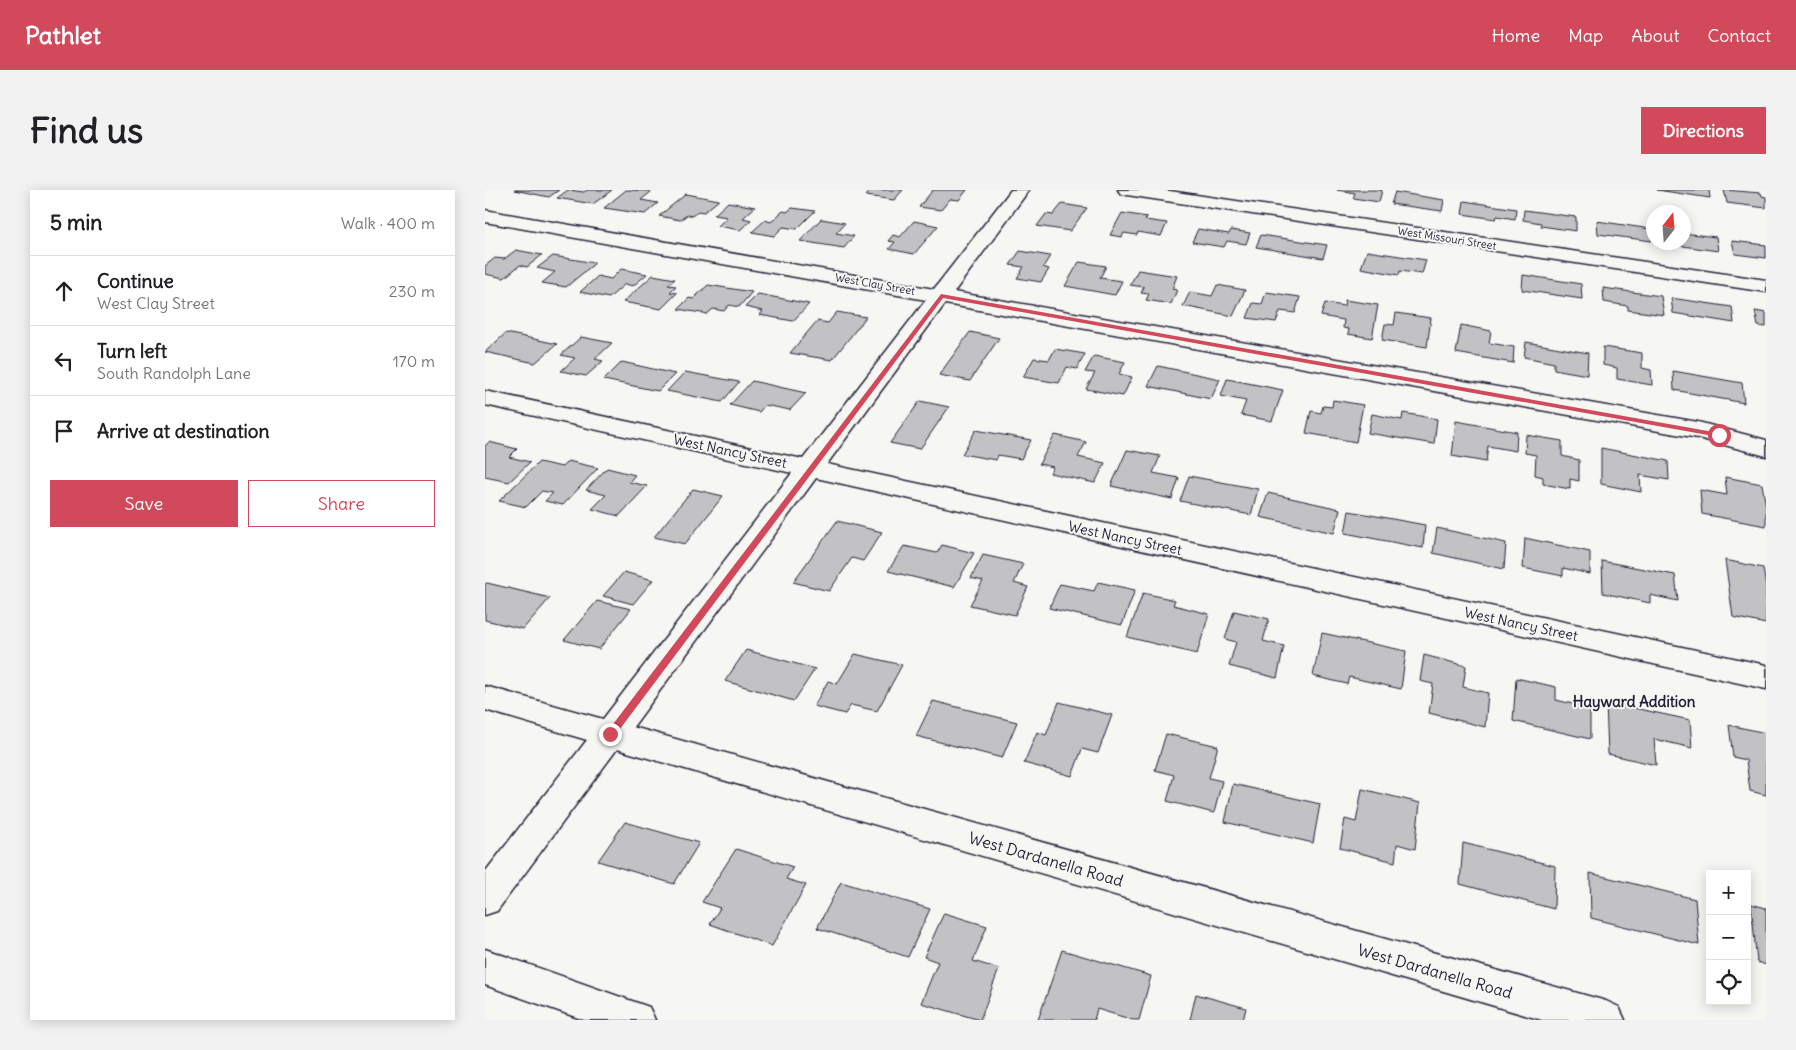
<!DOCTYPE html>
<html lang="en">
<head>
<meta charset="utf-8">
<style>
	body { margin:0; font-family:Delius,sans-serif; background:#f2f2f2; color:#202124 }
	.controls { position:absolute; right:15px; bottom:15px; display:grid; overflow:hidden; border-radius:0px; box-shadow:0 2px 12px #0003 }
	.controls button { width:45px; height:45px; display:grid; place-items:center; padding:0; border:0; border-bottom:1px solid #e0e0e0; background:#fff; color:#202124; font:25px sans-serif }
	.compass { position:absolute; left:1161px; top:15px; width:45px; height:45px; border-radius:50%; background:#fff; box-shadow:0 2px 12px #0003; rotate:17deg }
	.stop { position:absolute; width:15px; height:15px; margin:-11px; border:4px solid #d1495b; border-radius:50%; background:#fff }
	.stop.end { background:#d1495b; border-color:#fff; box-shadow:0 1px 5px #0008 }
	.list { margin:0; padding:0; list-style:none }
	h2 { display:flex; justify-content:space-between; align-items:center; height:65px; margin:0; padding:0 20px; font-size:21px }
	h2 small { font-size:16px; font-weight:400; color:#757577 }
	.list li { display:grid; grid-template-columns:32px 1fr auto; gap:15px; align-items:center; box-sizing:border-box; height:70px; padding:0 20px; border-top:1px solid #e0e0e0 }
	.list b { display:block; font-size:19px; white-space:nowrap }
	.list p { margin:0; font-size:16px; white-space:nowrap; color:#757577 }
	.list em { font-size:16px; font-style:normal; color:#757577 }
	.actions { display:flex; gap:10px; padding:15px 20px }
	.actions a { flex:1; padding:11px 0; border:1px solid #d1495b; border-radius:0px; text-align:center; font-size:18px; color:#d1495b }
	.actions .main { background:#d1495b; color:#fff }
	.icon { flex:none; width:28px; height:28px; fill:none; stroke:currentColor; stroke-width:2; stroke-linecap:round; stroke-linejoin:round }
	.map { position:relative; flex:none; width:1281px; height:830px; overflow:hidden; border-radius:0px }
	header { display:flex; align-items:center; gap:30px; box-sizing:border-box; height:70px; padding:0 25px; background:#d1495b; color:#fff }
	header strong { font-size:24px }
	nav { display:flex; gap:28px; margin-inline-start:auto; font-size:18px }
	.intro { display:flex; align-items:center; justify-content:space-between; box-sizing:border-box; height:120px; padding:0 30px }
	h1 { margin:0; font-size:35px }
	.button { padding:12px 22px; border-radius:0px; background:#d1495b; color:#fff; font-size:18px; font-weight:700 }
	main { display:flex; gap:30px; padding:0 30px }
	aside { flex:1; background:#fff; border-radius:0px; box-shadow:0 2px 12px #0003 }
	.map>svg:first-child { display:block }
	.building { fill:#c2c2c4; stroke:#22223b }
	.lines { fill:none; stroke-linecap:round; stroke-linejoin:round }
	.street-casing { stroke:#22223b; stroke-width:3 }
	.street { fill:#f6f6f2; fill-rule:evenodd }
	.route { fill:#d1495b }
	.labels { text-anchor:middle; stroke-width:4; stroke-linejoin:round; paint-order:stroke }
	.far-street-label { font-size:11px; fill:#22223b; stroke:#f6f6f2 }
	.street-label { font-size:14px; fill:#22223b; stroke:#f6f6f2 }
	.neighbourhood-label { font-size:15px; font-weight:bold; fill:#22223b; stroke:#f6f6f2 }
	.near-street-label { font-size:16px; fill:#22223b; stroke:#f6f6f2 }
</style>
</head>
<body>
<header>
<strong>Pathlet</strong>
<nav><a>Home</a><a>Map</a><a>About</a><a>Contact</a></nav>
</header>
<div class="intro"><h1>Find us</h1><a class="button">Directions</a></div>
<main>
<aside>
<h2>5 min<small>Walk · 400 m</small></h2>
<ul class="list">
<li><svg class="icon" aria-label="ahead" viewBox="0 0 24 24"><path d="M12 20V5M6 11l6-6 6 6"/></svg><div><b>Continue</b><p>West Clay Street</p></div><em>230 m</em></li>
<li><svg class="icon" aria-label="left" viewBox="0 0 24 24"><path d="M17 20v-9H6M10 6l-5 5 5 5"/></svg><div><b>Turn left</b><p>South Randolph Lane</p></div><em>170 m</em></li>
<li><svg class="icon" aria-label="arrive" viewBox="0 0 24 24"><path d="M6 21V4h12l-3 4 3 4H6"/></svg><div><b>Arrive at destination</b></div></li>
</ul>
<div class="actions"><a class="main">Save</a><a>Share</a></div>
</aside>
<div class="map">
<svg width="1281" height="830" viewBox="0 0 1281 830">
	<rect width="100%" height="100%" fill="#f6f6f2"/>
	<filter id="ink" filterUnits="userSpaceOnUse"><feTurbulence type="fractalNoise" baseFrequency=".02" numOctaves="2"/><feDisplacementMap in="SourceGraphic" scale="10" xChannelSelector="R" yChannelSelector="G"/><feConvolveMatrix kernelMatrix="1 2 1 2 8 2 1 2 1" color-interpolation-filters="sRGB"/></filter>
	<g filter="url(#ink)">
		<!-- building -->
		<g class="building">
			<path d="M29,0H74L64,7Z"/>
			<path d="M83,0L99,2L102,0H127L108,14L72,8Z"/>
			<path d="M141,0L167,1L156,10L173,13L160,24L119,18Z"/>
			<path d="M386,0H418L409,10L381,6Z"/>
			<path d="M448,0H482L474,10L465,9L456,20L434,17Z"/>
			<path d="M852,0H897L894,12L868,8L870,3Z"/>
			<path d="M1224,0L1225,8L1172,0Z"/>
			<path d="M1239,0L1276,3L1277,6L1281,7V18L1242,13Z"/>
			<path d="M910,2L959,10L957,21L906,14Z"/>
			<path d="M201,4L234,10L219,22L213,21L207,26L202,25L195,30L174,26Z"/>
			<path d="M979,11L1031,19L1030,29L1012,26L1011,29L977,24Z"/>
			<path d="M243,12L270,17L258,28L266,30L255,40L233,36L242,27L229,25Z"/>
			<path d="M577,14L602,18L585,41L552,36L561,24L568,25Z"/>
			<path d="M307,18L330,21L312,39L298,37L289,46L267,42L280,30L286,32L298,21L302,22Z"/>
			<path d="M1039,20L1091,27V41L1056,36V33L1038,30Z"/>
			<path d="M637,23L662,27L660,30L682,33L676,46L653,42L652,45L639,43L637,47L625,45Z"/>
			<path d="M336,29L360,33L351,43L369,46L359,58L315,51Z"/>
			<path d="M429,31L453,36L429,64L404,59L410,52L403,51L408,45L415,47Z"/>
			<path d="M1112,31L1166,39L1167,51L1113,44Z"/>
			<path d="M713,39L744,44L746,40L765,43L761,54L742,51L739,57L707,52Z"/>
			<path d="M1198,43L1231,47L1233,61L1176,53L1198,52Z"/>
			<path d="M776,45L842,55L838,68L771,57Z"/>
			<path d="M1247,51L1281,55V68L1250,64Z"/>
			<path d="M31,60L57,65L42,77L35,75L19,88L0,84V76L10,68L19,69Z"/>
			<path d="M535,61L565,66L558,77L564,79L556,92L532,88L539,77L525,75Z"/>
			<path d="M882,61L941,70L937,84L915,81L914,85L876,78Z"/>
			<path d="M68,66L110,73L81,97L57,93L70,82L52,78Z"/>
			<path d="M594,72L621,76L615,88L637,91L630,105L580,96Z"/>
			<path d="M136,79L162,84L148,96L140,94L124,108L95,102L113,86L126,89Z"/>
			<path d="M653,80L692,86L687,99L692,100L686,114L661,110L664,104L656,103L659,97L645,95Z"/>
			<path d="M168,85L190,89L183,95L191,96L185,102L192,103L176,119L138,112Z"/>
			<path d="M1038,85L1096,94L1097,109L1037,100Z"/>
			<path d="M223,95L267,102L254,117L244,115L239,121L228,119L222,124L193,119L204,108L208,109Z"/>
			<path d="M732,95L760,100L748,126L698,116L705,102L727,106Z"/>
			<path d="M1118,98L1176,106L1179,125L1143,120V116L1119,112Z"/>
			<path d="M781,102L815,107L810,123L795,121L791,132L762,128L768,113L777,114Z"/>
			<path d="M273,104L324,114L308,131L275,125L278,121L260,117Z"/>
			<path d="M1186,108L1247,117L1249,133L1188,123Z"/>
			<path d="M860,110L893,115L887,148L863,144L864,139L858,138L859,130L836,126L840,113L859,116Z"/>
			<path d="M1270,121L1281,123V137L1273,136Z"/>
			<path d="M352,122L381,127L347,170L305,163L332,131L343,133Z"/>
			<path d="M911,123L946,128L942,157L897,150L900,134L909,135Z"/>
			<path d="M976,135L1006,141L1004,153L1029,157L1028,173L971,163Z"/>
			<path d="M485,142L514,148L485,191L454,185Z"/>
			<path d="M21,143L72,154L50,173L0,162Z"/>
			<path d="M96,147L127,153L110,169L118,171L101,186L76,181L90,168L76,165Z"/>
			<path d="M1041,152L1103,163L1102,185L1069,179V173L1039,167Z"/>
			<path d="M1118,157L1157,163V178L1166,180L1167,195L1132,189V178L1118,175Z"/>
			<path d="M570,159L600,164L592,179L582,177L574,193L538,187L549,168L564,170Z"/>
			<path d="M609,166L640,172L634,184L647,187L638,206L601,199L610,183L600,182Z"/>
			<path d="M137,172L190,184L173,201L119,190Z"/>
			<path d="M673,176L735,189L726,209L663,196Z"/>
			<path d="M1188,181L1257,193L1259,213L1189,200Z"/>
			<path d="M200,182L254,192L237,212L182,201Z"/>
			<path d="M742,189L798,200L787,231L756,225L761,211L736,206Z"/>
			<path d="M267,191L321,203L305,220L280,215L274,222L245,215Z"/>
			<path d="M848,210L878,215L871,252L821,243L826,221L836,223L838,216L847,217Z"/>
			<path d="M435,211L464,217L435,259L405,253Z"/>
			<path d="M918,223L952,229L949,254L883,243L887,224L917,230Z"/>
			<path d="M971,231L1032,242L1031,261L1003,256L1001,272L967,266Z"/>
			<path d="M491,240L546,250L536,269L513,265L511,270L477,264Z"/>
			<path d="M570,245L601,252L593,267L620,273L610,293L565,283L568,277L554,274Z"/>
			<path d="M1041,245L1077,251V266L1094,270V291L1085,289V299L1058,294V287L1050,285L1051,265L1040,263Z"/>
			<path d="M4,252L32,259L24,267L45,272L24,292L0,287V256Z"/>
			<path d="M1116,258L1183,271L1184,290L1155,285L1156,302L1116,294Z"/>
			<path d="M642,260L675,266L668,283L694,288L687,309L626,296Z"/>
			<path d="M83,271L113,278L78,315L60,311L68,303L57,301L41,317L14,311L54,272L77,277Z"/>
			<path d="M122,278L150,285L144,292L162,296L134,326L107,319L121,305L101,300Z"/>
			<path d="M704,286L773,299L766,325L695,311Z"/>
			<path d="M1240,287L1277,294L1281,317V336L1217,324L1215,300L1242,305Z"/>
			<path d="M208,299L238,306L200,354L169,347Z"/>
			<path d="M783,303L855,319L849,343L775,327Z"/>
			<path d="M864,321L940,335L938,358L860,343Z"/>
			<path d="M352,331L397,342L378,371L367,368L344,401L308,392Z"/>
			<path d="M952,338L1021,353L1019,379L948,363Z"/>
			<path d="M1040,348L1105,362V384L1078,378V386L1038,378Z"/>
			<path d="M457,355L489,363L469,397L403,381L419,356L452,363Z"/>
			<path d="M498,365L538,374L529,393L543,397L530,425L485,415L498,391L486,388Z"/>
			<path d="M1240,370L1278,378L1281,397V434L1248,427Z"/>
			<path d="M1117,371L1190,385L1193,411L1165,405V413L1118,403Z"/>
			<path d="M139,382L168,390L148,414L118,406Z"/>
			<path d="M613,392L650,400L637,435L564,418L575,394L609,401Z"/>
			<path d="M2,393L65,408L38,439L0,430V394Z"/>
			<path d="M658,403L690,410L688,415L724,424L712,464L642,447Z"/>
			<path d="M112,411L146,419L114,459L79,450Z"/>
			<path d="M749,421L784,429L778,451L799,456L792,488L744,476L751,452L740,449Z"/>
			<path d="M837,443L921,461L916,499L864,487L862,494L828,486Z"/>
			<path d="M261,460L330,479L309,511L240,491Z"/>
			<path d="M370,464L417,475L392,521L366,515L360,524L329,516L343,491L352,494Z"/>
			<path d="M939,465L981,476L978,497L1003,503L1000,537L944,523L948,494L935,491Z"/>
			<path d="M1031,488L1071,497V510L1105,518V549L1028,531Z"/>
			<path d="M448,511L532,532L517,568L431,546Z"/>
			<path d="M574,512L627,525L613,563L597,559L587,586L539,573L552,542L561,545Z"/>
			<path d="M1121,512L1205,530L1207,558L1169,549L1171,575L1123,564Z"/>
			<path d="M1244,535L1281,543V605L1265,601L1261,570L1248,567Z"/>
			<path d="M681,544L733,556L724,588L737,591L729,623L682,611L689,585L670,580Z"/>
			<path d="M748,594L835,614L828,653L740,632Z"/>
			<path d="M877,599L935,613L930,659L912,654L910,672L855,658L860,629L871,632Z"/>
			<path d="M140,632L214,653L189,694L113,671Z"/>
			<path d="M978,653L1070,676L1069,719L975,694Z"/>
			<path d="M251,659L308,677L301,689L321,695L287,756L225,734L235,718L217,712Z"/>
			<path d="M1105,683L1210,709L1214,755L1106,728Z"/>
			<path d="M356,692L445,719L423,767L332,738Z"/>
			<path d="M1266,714L1281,718V775L1272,772Z"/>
			<path d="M459,723L502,736L488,771L514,779L495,830L436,813L453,772L439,767Z"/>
			<path d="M577,760L666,786L654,830H648L612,819L609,830H553Z"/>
			<path d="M711,804L761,818L758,830H705Z"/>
		</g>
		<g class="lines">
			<defs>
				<g id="street">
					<path d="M526,0H544L469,102L1213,232L1281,250V266L1213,248L460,114L342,274L1281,475V499L331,288L148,537L1121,811L1134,817L1140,830H1057L132,559L12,721L0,725V682L102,550L0,520V496L118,529L307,283L0,215V201L318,269L441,110L0,32V20L449,99Z"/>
					<path d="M633,0H678L1281,90V102L642,5L636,4Z"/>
					<path d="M0,759L164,817L170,830H99L0,795Z"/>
				</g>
			</defs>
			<!-- street casing -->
			<use href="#street" class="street-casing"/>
			<!-- street -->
			<use href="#street" class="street"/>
		</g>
	</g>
	<!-- route -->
	<path class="route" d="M456,104L1234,243L1237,245L1234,247L458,108L129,547H122V542Z"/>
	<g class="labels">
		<!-- far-street labels -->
		<g class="far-street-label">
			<text transform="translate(962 48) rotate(9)" y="4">West Missouri Street</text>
			<text transform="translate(390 94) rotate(10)" y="4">West Clay Street</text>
		</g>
		<!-- street labels -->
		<g class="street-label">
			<text transform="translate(245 261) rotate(12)" y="5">West Nancy Street</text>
			<text transform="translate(640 348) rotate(12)" y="5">West Nancy Street</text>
			<text transform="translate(1036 434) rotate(12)" y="5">West Nancy Street</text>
		</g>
		<!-- neighbourhood labels -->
		<g class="neighbourhood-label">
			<text x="1149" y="517">Hayward Addition</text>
		</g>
		<!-- near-street labels -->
		<g class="near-street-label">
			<text transform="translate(561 669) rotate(16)" y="6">West Dardanella Road</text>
			<text transform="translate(950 781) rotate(16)" y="6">West Dardanella Road</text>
		</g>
	</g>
</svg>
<div class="controls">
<button>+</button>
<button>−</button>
<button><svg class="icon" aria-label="locate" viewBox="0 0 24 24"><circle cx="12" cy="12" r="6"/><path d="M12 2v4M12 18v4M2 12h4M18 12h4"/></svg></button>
</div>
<svg class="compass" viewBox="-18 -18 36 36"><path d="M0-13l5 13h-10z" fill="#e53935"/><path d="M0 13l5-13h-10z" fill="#757577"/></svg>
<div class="stop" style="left:1234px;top:245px"></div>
<div class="stop end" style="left:125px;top:544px"></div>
</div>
</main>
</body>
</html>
